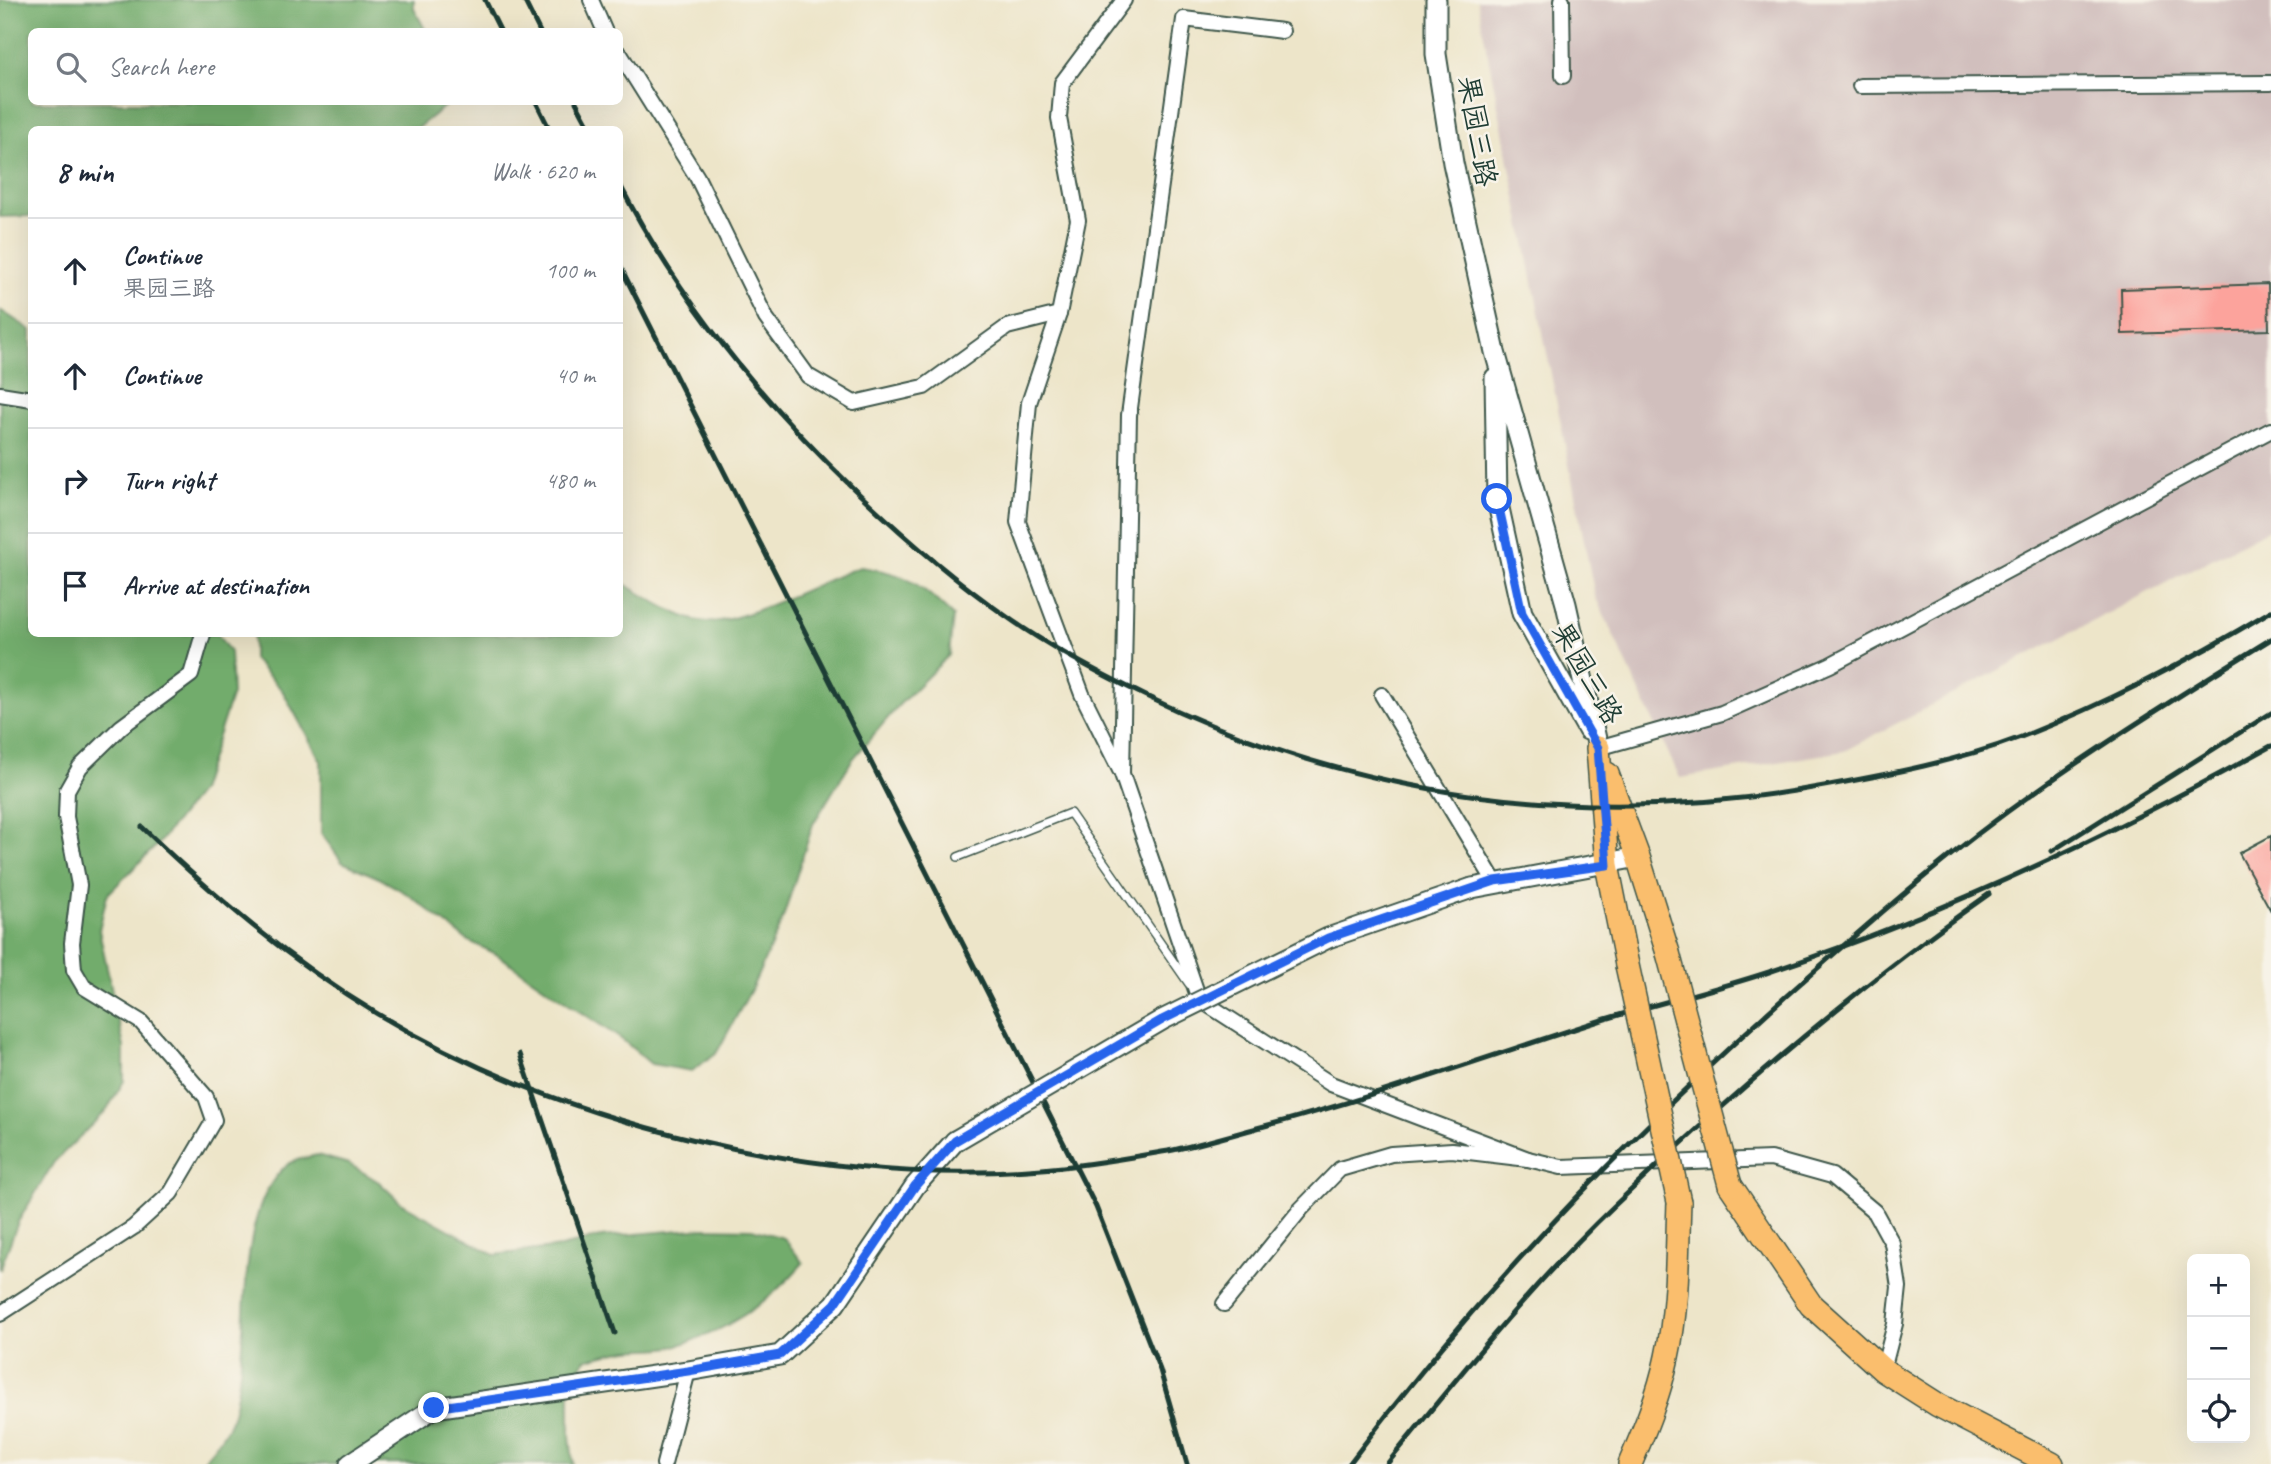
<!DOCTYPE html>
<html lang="en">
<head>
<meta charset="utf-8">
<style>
	body { margin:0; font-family:Caveat,"LXGW WenKai TC",sans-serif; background:#f6f6f7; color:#1f2937 }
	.controls { position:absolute; right:21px; bottom:21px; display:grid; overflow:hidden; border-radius:10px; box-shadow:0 7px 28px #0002 }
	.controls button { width:63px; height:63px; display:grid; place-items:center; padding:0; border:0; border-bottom:2px solid #e0e1e3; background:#fff; color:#1f2937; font:35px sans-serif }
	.stop { position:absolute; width:21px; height:21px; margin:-16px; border:5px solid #2563eb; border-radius:50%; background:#fff }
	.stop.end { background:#2563eb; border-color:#fff; box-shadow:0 2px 7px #0008 }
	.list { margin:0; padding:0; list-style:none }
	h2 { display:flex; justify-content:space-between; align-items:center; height:91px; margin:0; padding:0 28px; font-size:30px }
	h2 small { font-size:23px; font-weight:400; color:#747a83 }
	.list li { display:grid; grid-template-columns:46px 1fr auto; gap:21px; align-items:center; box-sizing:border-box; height:105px; padding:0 28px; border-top:2px solid #e0e1e3 }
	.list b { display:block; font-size:26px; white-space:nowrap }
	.list p { margin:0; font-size:23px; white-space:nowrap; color:#747a83 }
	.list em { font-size:23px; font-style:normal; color:#747a83 }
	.icon { flex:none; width:38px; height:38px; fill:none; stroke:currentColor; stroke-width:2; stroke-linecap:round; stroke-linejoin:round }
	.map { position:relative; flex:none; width:2271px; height:1464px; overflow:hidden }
	.search { position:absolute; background:#fff; box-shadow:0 7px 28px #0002; left:28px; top:28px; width:595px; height:77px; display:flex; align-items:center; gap:18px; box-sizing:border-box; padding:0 24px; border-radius:10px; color:#747a83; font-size:26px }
	.panel { position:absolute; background:#fff; box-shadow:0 7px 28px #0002; left:28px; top:126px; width:595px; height:511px; border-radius:10px }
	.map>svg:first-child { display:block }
	.industrial { fill:#d1bfbd }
	.forest { fill:#72ac6c; stroke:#487450; stroke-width:2 }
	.building { fill:#fca39c }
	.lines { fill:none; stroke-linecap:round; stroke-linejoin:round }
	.service-casing { stroke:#3e564a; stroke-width:10 }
	.minor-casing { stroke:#3e564a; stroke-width:18 }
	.tertiary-casing { stroke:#3e564a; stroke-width:23 }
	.primary-casing { stroke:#3e564a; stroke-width:26 }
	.service { stroke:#fff; stroke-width:7 }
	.minor { stroke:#fff; stroke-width:14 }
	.tertiary { stroke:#fff; stroke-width:19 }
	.primary { stroke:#fabe6d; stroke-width:23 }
	.rail { stroke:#1f3d34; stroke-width:5 }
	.tertiary-bridge-casing { stroke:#3e564a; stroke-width:23; stroke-linecap:butt }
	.primary-bridge-casing { stroke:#3e564a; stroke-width:26; stroke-linecap:butt }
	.tertiary-bridge { stroke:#fff; stroke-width:19 }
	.primary-bridge { stroke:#fabe6d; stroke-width:23 }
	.route { stroke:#2563eb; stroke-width:9 }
	.labels { text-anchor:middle; stroke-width:5; stroke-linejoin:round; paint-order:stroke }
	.street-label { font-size:28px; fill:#1f3d34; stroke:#f7f3e8 }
</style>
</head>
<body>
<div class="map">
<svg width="2271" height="1464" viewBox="0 0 2271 1464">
	<rect width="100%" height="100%" fill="#f7f3e8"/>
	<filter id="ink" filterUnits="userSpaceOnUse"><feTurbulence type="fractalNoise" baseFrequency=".0143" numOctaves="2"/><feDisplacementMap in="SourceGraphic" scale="14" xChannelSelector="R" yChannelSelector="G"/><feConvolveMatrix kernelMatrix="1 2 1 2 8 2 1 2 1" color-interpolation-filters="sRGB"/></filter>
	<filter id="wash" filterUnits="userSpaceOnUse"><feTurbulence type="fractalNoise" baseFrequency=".00686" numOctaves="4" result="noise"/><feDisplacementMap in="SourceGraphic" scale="28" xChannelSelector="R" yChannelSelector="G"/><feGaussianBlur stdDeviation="1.57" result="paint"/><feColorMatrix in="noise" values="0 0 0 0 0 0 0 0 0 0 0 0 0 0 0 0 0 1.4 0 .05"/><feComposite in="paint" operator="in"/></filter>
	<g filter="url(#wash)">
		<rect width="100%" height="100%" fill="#ede5c9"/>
		<!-- industrial -->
		<path class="industrial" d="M1477,0H2271V528L1844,751L1680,778L1595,596Z"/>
		<!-- forest -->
		<g class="forest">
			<path d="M0,0H414V9L426,31L32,32V102H450L416,129L32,130L31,216L0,217Z"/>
			<path d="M0,310L31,330L32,634H217L230,652L232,694L200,791L158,844L107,895L99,930L124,1047V1081L106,1111L54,1162L18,1222L0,1270Z"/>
			<path d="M860,567C908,573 918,583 953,616L949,655L898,706L852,760L813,824L782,921L752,988L717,1052L692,1071L651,1064L624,1041L496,954L467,940L409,895L379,878L342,862L321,833V761L282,690L253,659V634H620V582C644,594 681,622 708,622C742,623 824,580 860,567Z"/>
			<path d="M317,1155L349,1164L379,1182L401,1203L495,1255L561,1247L601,1237L705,1228L752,1229L784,1238L803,1263C770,1302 722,1335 671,1347C655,1350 638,1348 622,1351C609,1353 597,1357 585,1360L570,1385V1436L573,1464H201C210,1451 226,1435 231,1420C253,1352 230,1212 287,1165C294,1159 308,1158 317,1155Z"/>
		</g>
		<g id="blocks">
			<!-- building -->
			<g class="building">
				<path d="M2268,284L2269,330L2122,334L2121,289Z"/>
				<path d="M2271,836V911L2239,853Z"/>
			</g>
		</g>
	</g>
	<g filter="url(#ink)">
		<use href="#blocks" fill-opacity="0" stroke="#3e564a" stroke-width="2"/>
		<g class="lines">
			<defs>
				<path id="service" d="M958,857L1070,813L1189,984"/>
				<g id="minor">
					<path d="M591,0L605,32"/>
					<path d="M1562,0L1563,76"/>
					<path d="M1282,31L1184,19L1129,415L1122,774L1199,999L1331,1084L1528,1159"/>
					<path d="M620,54L697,177L766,318L808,376L854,403L924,387L1007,327L1059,314"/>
					<path d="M1860,86L2271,83"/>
					<path d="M0,394L32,399"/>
					<path d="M1382,695L1495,882"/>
					<path d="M1598,748L1722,713L1830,665L2271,430"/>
					<path d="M1120,770L1082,694L1018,522L1029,403L1059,314L1078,220L1059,118L1062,83L1124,0"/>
					<path d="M1224,1304L1301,1209L1340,1169L1391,1154L1452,1150L1528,1159L1561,1167L1771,1159L1832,1176L1875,1212L1892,1243L1899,1287L1895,1324L1883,1370"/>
					<path d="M0,1314L134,1227L171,1193L214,1120L206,1097L141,1022L84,987L74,970L72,943L79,885L66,817L67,790L80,767L121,727L191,675L203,634"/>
					<path d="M664,1464L688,1371"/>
				</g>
				<g id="tertiary">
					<path d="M1436,0V54L1453,163L1495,352L1566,604L1598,748"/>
					<path d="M1495,378L1497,499L1522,613L1588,730"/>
					<path d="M1472,888L1638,857"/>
					<path d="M350,1464L434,1408L688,1371L780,1355L835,1304L915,1186L955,1141"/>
				</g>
				<g id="primary">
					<path d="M1598,748L1607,865L1627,965"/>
					<path d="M1607,774L1638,857L1668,953"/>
					<path d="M1730,1185L1811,1305L1883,1370L1938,1405L2052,1464"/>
					<path d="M1630,1464C1645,1429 1659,1395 1667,1357C1678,1307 1677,1254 1679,1202"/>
				</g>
			</defs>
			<!-- service casing -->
			<use href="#service" class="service-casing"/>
			<!-- minor casing -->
			<use href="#minor" class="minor-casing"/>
			<!-- tertiary casing -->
			<use href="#tertiary" class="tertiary-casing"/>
			<!-- primary casing -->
			<use href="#primary" class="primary-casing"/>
			<!-- service -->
			<use href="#service" class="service"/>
			<!-- minor -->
			<use href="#minor" class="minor"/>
			<!-- tertiary -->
			<use href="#tertiary" class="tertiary"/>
			<!-- primary -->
			<use href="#primary" class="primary"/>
			<!-- rail -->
			<g class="rail">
				<path d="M485,0L501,32"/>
				<path d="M524,0L540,32"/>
				<path d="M536,102L550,130"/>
				<path d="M576,102L591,130"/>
				<path d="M620,185C679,299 763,402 855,490C902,535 950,577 1003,614C1047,646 1097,672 1146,696C1360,800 1590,829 1824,786C1890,774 1958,761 2021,737C2108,703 2192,659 2271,611"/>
				<path d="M620,266L1096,1207L1160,1370L1187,1464"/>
				<path d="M142,827C214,896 290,961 376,1013C566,1127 821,1187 1042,1169C1084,1166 1127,1158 1168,1151C1198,1145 1228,1136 1257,1128C1373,1098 1486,1057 1599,1021C1655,1004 1711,991 1766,973C1943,915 2109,836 2271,746"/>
				<path d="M2052,851L2271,713"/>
				<path d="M520,1054L615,1333"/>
				<path d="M1349,1464C1481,1288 1638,1127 1802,982C1877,916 1953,849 2035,792C2111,738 2191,688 2271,639"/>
				<path d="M1387,1464C1459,1376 1531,1285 1614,1206C1730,1096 1858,986 1989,894"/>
			</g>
			<defs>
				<path id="tertiary-bridge" d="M955,1141L1162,1020L1328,938L1472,888"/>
				<g id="primary-bridge">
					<path d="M1668,953L1730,1185"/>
					<path d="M1627,965L1679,1202"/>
				</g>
			</defs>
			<!-- tertiary-bridge casing -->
			<use href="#tertiary-bridge" class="tertiary-bridge-casing"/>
			<!-- primary-bridge casing -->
			<use href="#primary-bridge" class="primary-bridge-casing"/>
			<!-- tertiary-bridge -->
			<use href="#tertiary-bridge" class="tertiary-bridge"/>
			<!-- primary-bridge -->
			<use href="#primary-bridge" class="primary-bridge"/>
		</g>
	</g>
	<g class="lines" filter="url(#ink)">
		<!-- route -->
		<path class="route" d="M434,1408L688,1371L780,1355L835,1304L915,1186L955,1141L1162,1020L1328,938L1495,881L1607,865L1598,748L1522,613L1497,499"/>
	</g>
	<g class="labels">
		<!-- street labels -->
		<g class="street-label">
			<text transform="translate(1478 131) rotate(80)" y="10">果园三路</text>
			<text transform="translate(1588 673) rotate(60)" y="10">果园三路</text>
		</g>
	</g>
</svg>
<div class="controls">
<button>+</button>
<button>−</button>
<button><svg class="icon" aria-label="locate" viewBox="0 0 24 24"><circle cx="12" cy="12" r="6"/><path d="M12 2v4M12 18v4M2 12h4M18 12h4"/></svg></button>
</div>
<div class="stop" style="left:1497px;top:499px"></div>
<div class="stop end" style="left:434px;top:1408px"></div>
<div class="search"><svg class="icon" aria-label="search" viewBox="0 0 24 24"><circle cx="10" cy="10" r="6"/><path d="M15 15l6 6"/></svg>Search here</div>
<section class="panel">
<h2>8 min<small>Walk · 620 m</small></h2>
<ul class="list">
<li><svg class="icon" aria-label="ahead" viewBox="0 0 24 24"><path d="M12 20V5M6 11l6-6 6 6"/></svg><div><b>Continue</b><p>果园三路</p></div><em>100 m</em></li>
<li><svg class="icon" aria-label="ahead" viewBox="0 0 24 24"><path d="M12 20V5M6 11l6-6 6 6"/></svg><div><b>Continue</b></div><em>40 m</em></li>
<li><svg class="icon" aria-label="right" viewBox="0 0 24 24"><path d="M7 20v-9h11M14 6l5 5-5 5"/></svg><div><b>Turn right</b></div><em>480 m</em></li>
<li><svg class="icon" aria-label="arrive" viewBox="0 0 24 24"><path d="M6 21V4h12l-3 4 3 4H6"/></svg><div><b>Arrive at destination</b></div></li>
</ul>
</section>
</div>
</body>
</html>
